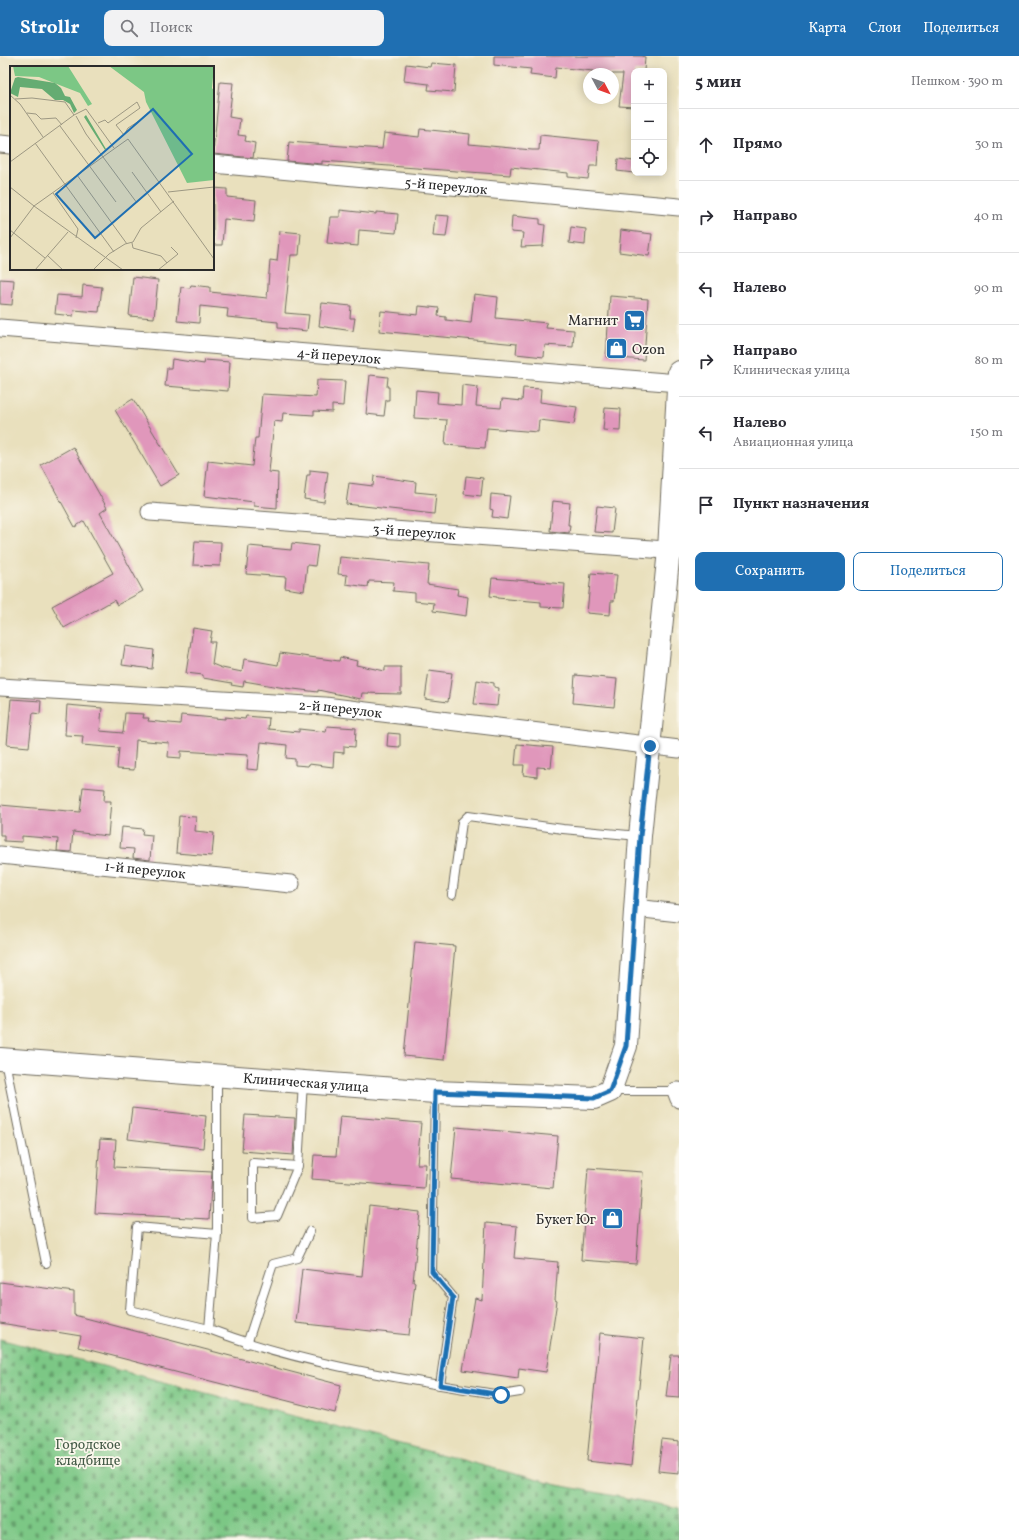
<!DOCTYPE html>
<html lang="ru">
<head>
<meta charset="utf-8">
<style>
	body { margin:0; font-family:Vollkorn,serif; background:#f2f2f3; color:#2b2b33 }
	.controls { position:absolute; right:12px; top:12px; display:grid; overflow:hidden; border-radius:8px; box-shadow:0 2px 10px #0003 }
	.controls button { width:36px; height:36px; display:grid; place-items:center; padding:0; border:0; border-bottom:1px solid #e1e1e2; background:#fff; color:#2b2b33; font:20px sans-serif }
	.compass { position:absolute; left:583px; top:12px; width:36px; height:36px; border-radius:50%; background:#fff; box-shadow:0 2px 10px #0003; rotate:131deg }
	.stop { position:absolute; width:12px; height:12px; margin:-9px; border:3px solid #1f6fb2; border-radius:50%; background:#fff }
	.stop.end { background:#1f6fb2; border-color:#fff; box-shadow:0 1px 4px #0008 }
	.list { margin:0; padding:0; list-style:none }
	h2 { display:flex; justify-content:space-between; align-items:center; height:52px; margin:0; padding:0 16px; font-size:17px }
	h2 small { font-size:13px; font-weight:400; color:#7c7c81 }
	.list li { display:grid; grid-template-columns:26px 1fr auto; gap:12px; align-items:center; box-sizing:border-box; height:72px; padding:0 16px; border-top:1px solid #e1e1e2 }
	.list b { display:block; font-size:15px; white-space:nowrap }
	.list p { margin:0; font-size:13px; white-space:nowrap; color:#7c7c81 }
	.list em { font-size:13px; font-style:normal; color:#7c7c81 }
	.actions { display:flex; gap:8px; padding:12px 16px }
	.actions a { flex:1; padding:9px 0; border:1px solid #1f6fb2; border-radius:8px; text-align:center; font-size:14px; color:#1f6fb2 }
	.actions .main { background:#1f6fb2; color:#fff }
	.icon { flex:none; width:22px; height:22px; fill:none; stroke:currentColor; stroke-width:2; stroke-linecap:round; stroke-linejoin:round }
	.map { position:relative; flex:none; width:679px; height:1484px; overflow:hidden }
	header { display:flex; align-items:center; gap:24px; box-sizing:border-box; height:56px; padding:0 20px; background:#1f6fb2; color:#fff }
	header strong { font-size:19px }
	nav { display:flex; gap:22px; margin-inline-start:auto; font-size:14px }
	.search { width:280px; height:36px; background:#f2f2f3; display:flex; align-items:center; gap:10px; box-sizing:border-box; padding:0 14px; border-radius:8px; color:#7c7c81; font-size:15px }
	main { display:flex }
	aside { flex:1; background:#fff }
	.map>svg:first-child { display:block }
	.cemetery { fill:url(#cemetery-stones); stroke:#547958 }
	.building { fill:#e097bb }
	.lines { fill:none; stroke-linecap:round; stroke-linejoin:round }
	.lane-casing { stroke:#6e6a5e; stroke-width:10 }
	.street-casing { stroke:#6e6a5e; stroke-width:19 }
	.secondary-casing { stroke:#6e6a5e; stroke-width:24 }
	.lane { stroke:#fff; stroke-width:8 }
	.street { stroke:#fff; stroke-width:17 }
	.secondary { stroke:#fff; stroke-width:22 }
	.route { stroke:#1f6fb2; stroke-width:5 }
	.labels { text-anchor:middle; stroke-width:3.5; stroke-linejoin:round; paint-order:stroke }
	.street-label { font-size:14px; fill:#2b2b2b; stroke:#fbf7ec }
	.poi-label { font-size:14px; fill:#2b2b2b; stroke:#fbf7ec; text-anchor:end }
	.park-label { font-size:14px; fill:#435a46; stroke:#fbf7ec }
	.inset-road { fill:none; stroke:#9d9883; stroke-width:1 }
	.view { fill:#1f6fb2; fill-opacity:0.15; stroke:#1f6fb2; stroke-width:2 }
	.inset-edge { fill:none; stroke:#2b2b2b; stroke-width:2 }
</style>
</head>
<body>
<header>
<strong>Strollr</strong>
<div class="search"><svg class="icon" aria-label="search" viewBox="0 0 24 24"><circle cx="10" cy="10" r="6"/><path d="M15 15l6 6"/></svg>Поиск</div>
<nav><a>Карта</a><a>Слои</a><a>Поделиться</a></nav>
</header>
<main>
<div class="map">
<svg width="679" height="1484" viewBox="0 0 679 1484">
	<defs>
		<pattern id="cemetery-stones" width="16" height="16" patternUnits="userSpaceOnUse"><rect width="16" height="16" fill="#7cc785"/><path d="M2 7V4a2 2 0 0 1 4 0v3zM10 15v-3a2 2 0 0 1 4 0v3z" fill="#66a26d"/></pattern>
	</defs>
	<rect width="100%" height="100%" fill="#fbf7ec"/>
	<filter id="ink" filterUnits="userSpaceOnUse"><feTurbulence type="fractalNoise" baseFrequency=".025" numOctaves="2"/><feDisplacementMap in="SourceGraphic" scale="8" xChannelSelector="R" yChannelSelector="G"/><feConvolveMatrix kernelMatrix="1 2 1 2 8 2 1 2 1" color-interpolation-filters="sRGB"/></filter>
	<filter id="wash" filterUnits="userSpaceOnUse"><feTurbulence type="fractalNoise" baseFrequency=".012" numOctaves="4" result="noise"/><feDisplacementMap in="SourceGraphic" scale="16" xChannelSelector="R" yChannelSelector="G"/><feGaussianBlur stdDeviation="0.9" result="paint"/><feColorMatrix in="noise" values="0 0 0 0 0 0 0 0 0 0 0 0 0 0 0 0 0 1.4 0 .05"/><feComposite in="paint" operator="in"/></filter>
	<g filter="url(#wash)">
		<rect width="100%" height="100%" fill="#e9e0bd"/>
		<!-- cemetery -->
		<path class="cemetery" d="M0,1283L557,1429L679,1452V1484H0Z"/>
		<g id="blocks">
			<!-- building -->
			<g class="building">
				<path d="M494,0H642L645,1L644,15H634V51L619,50L623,18H592L593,15L556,11L555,22L530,19L531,13L494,9Z"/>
				<path d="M431,7L456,9L454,36L428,34L429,28L404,25L406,8L430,11Z"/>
				<path d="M220,26L233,27L229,61L240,63L238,79L246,80L245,85L255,87L253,102L213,98Z"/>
				<path d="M420,73L470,78L469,88L532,94H539L540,79L599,85L597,110H590L588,123L568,121V117L511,111L510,119L322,105V108L287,105L289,86L382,93L384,77L419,81Z"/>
				<path d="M618,103L634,105V117L617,115Z"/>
				<path d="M213,132L227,133V141L256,144L254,166L224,163L222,189H213Z"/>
				<path d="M340,154L376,158V156L398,158L396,177L359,174L358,190L327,187L330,161H340Z"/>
				<path d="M435,159L449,160L446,181L433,180Z"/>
				<path d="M512,160L540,163V168L545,169L543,190L521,191L523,177L511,176Z"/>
				<path d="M571,171L586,173L585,189L569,187Z"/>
				<path d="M621,174L652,178L649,200L619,196Z"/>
				<path d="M280,175L301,177L299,199H291L285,257L309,259L307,275L278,272V266L227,261L228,253L200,250L199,267L177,265L181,231L190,232L191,229L210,231V236L267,242L270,204L277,205Z"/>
				<path d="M133,221L158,224L154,262L129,260Z"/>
				<path d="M0,223L14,224L12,249L0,248Z"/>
				<path d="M83,229L102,231L99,256L74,254L73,260L55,258L57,239L82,241Z"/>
				<path d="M474,238L498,241L496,262L547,267L546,272L574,274L573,291L545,289L544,301L516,298L517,288L379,275L381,255L418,259L419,250L439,252L438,260L446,261V264L471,267Z"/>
				<path d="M610,240L648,243L644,304L606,301Z"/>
				<path d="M322,247L351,250L350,262H355L353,275L319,270Z"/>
				<path d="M172,303L204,308L205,304L230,306L228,335L165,330L167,312H171Z"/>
				<path d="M370,319L388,321L387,331H389V344H386L384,360L366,358Z"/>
				<path d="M317,324L345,325L343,350L332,349V356L314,355V359L283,357L282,366L274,365L269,416L278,417L277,452L254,450V446L204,440L208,405L252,410L255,382H258L262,338L316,341Z"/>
				<path d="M462,329L478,331L476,350L501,352L502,343L522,345L523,332L541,333L540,346L577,351L574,368L539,364L538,376L487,372L485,392L445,389L447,364L414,362L416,334L438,336L437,347L461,349Z"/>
				<path d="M133,343L179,419L160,430L115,354Z"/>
				<path d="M605,352L621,353L620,375L603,374Z"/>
				<path d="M73,391L107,452L100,457L143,535L117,549L114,544L64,572L52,550L113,517L84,465L75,471L41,409Z"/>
				<path d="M310,414L328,416L324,446L304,443L307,419H310Z"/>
				<path d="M374,420L416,426L415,436L436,438L434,458L346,448L349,427L373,430Z"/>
				<path d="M466,420L483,422L481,440L464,438Z"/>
				<path d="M491,438L510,440L507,463L492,461L493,454L490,453Z"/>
				<path d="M553,445L570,447L568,469H570L569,477L550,475Z"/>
				<path d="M597,450L615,452L612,477L594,476Z"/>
				<path d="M195,485L221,486L220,510L193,509Z"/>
				<path d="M292,487L318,490L315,510L307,509L304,535L285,532L286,521L246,518L249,490L291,494Z"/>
				<path d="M340,501L429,509L427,528L458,533L457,539L468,541L466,560L433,555L434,547L415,545V537L393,535L394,526L369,525L368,531L346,528L347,519L338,518Z"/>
				<path d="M591,517L617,519L614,545H611L610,559L587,557Z"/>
				<path d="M492,522L565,528L563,552L541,551V546L497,542V541L490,540Z"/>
				<path d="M193,572L212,575L210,586H215L212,608L222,612L242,616L244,603L278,609L280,597L339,605L340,601L357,605L356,609L385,615V611H401V638L362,637L361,643L318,634V636L285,632L244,625L243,631L231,629L232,627L203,622V619L186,617Z"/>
				<path d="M125,590L154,594L152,613L122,609Z"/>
				<path d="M429,614L452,617L448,646L425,643Z"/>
				<path d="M575,619L617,623L614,651L573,647Z"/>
				<path d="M477,624L494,627V631L499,632L497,650L474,648Z"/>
				<path d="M11,643L41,645L40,658L33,657L29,691L7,689Z"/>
				<path d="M67,649L102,652L100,675L123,677L125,657L144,658L143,662H149L148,665L180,668L181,659L225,663V661L245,663L246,660L269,662L268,673L299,676V673L326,676L327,670L356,672L355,691L344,690V697L334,696L333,711L309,708L308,710L295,709V703L286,702L287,689L261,686L258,714L247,713L248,699L181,695V702L168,701L169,687L136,684L134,714L117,713L119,692L82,689L83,680L65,679Z"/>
				<path d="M388,677L400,678V691L387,690Z"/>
				<path d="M517,688L553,691L551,712L537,711V721L523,719L524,709H515Z"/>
				<path d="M83,731L105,733L104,745H111L108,780L73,776L71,796L57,795L58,783L22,780V786L4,785V779H0V749L80,756Z"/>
				<path d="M179,760L196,761L195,775L214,777L212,800L176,797Z"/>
				<path d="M122,771L143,773L142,778L152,779L150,804L133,802L134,793L120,792Z"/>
				<path d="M415,886L455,890L444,1004L404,1000Z"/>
				<path d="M132,1052L206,1060L203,1092L128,1083Z"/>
				<path d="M245,1059L295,1062L293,1099L242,1095Z"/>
				<path d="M340,1060L421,1067L417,1108H426L424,1132L312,1123L314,1099L336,1100Z"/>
				<path d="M456,1071L558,1080L553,1132L451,1123Z"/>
				<path d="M100,1083L116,1084L114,1111L212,1116L209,1163L95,1157Z"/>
				<path d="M588,1112L643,1116L636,1208L581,1204Z"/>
				<path d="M369,1150L420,1156L413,1226H415L409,1279L296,1267L302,1213L362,1220Z"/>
				<path d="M486,1167L517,1170L514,1202L558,1206L555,1244L557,1245L546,1316L519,1312L518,1322L463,1314L475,1242L482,1244Z"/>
				<path d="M0,1226L74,1236V1259L341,1329L335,1357L78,1291L81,1280L0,1267Z"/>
				<path d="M600,1277L644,1282L631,1410L587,1405Z"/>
				<path d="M671,1299H679V1342L666,1341Z"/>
				<path d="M662,1384L679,1386V1417L658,1415Z"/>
			</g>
		</g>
	</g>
	<g filter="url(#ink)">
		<use href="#blocks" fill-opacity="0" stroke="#6e6a5e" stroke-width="1"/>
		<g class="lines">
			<defs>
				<g id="lane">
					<path d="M452,839L462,766L468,760L563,773L639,780"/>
					<path d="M5,1005L46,1207"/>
					<path d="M217,1020V1178L209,1273C303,1309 403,1323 501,1339L520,1336"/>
					<path d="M611,1035H676"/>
					<path d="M435,1037L432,1216L453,1241L440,1329"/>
					<path d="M298,1110L253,1107V1162L277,1160L298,1110L303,1026"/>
					<path d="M209,1273L130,1254L137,1171L217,1178"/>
					<path d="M247,1288L273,1208L297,1202L310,1175"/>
				</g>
				<g id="street">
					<path d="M0,88L11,89"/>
					<path id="s1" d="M213,108L679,151"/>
					<path id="s2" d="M0,272L678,327"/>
					<path id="s3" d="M150,456L679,495"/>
					<path id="s4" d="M0,631L325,650L679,693"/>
					<path id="s5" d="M0,799L291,828"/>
					<path d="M635,852L679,857"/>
					<path d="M679,1035H676L679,1043"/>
				</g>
				<g id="secondary">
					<path id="s6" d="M0,1003L435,1036L594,1042L610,1035L626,990L640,780L669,494L679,316"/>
				</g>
			</defs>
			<!-- lane casing -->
			<use href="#lane" class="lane-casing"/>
			<!-- street casing -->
			<use href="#street" class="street-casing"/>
			<!-- secondary casing -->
			<use href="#secondary" class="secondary-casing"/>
			<!-- lane -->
			<use href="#lane" class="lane"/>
			<!-- street -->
			<use href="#street" class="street"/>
			<!-- secondary -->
			<use href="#secondary" class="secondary"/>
		</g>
	</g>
	<g class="lines" filter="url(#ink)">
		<!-- route -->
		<path class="route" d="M501,1339L440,1329L453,1241L432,1216L435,1036L594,1042L610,1035L626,990L640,780L650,690"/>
	</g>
	<!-- icons -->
	<defs>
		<symbol id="supermarket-square" viewBox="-11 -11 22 22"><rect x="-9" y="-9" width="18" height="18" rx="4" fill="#1f6fb2" stroke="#fbf7ec"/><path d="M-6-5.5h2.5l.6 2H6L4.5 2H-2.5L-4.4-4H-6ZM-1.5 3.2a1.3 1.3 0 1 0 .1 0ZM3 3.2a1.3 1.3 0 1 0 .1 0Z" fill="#fff"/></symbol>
		<symbol id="shop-square" viewBox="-11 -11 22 22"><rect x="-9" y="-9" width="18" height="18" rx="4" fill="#1f6fb2" stroke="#fbf7ec"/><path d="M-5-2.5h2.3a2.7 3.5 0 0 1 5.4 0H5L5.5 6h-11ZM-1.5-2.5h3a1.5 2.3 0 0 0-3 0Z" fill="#fff"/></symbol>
	</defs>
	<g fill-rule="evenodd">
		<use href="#supermarket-square" x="622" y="252" width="25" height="25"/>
		<use href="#shop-square" x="604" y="280" width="25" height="25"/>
		<use href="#shop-square" x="600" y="1150" width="25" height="25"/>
	</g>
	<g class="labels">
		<!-- street labels -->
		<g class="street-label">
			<text dy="5" stroke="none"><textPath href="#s1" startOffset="234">5-й переулок</textPath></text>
			<text dy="5" stroke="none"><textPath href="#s2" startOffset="340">4-й переулок</textPath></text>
			<text dy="5" stroke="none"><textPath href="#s3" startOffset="265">3-й переулок</textPath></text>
			<text dy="5" stroke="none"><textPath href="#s4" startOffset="341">2-й переулок</textPath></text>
			<text dy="5" stroke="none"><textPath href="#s5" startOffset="146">1-й переулок</textPath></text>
			<text dy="5" stroke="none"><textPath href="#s6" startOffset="307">Клиническая улица</textPath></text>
		</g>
		<!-- poi labels -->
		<g class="poi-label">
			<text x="618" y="269">Магнит</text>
			<text x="632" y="298" text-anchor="start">Ozon</text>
			<text x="596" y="1168">Букет Юг</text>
		</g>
		<!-- park labels -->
		<g class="park-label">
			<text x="88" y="1393">Городское<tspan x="88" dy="16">кладбище</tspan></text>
		</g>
	</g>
	<!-- overview -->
	<g transform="translate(10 10)">
		<rect width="204" height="204" fill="#e9e0bd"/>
		<path d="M3,0H58L82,38L78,40L70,27L39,15L29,11L5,10Z" fill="#7cc785"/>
		<path d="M8,11L45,17L51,22L55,30L60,31L67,44L64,47L60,38L53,34H45L32,23L10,21L8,31L0,27L5,12ZM76,49L96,83L95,84L74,51Z" fill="#65ac72"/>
		<path d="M99,0H204L202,22L204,25V114L177,117L136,36L134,26Z" fill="#7cc785"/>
		<path class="inset-road" d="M0,29L10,38L33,71M5,33L22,32L55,36L64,49M17,47L26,48L31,53L46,52L52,59M66,50L76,68L127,137M88,57L95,54L98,57L127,36L130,42L106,59L114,69L118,62L129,55M50,60L106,136M25,77L104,186M0,96L64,49L76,43L104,82M122,106L151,146M67,109L117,178M0,121L24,140L118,73L204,193M158,126L204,121M43,127L68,163L66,172M0,164L35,192M0,172L24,140L113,204M122,177L123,182L151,190L157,197M37,189L53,204M25,204L58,166M83,204L99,188L115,178L123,176L131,162L164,135M148,204L168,188L161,181"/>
		<path class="view" d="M143,43L182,88L85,172L46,128Z"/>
		<rect width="204" height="204" class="inset-edge"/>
	</g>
</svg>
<div class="controls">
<button>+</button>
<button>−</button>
<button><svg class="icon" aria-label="locate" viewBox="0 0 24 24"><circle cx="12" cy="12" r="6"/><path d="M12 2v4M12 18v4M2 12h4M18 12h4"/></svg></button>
</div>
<svg class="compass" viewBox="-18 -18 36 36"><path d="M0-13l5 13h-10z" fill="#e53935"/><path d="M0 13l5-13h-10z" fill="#7c7c81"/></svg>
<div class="stop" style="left:501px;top:1339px"></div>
<div class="stop end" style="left:650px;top:690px"></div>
</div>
<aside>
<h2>5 мин<small>Пешком · 390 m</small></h2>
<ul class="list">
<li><svg class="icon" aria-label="ahead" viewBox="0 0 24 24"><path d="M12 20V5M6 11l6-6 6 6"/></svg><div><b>Прямо</b></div><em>30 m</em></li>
<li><svg class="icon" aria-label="right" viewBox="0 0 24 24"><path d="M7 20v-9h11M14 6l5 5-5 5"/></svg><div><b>Направо</b></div><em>40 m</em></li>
<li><svg class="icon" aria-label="left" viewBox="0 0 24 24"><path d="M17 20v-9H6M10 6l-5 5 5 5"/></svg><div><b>Налево</b></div><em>90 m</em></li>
<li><svg class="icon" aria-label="right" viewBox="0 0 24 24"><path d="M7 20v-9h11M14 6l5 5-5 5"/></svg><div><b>Направо</b><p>Клиническая улица</p></div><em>80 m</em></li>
<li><svg class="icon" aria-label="left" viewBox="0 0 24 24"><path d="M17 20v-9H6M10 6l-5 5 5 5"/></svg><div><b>Налево</b><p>Авиационная улица</p></div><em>150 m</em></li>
<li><svg class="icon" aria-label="arrive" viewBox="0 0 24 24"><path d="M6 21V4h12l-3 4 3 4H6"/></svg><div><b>Пункт назначения</b></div></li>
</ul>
<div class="actions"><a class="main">Сохранить</a><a>Поделиться</a></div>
</aside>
</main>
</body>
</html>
